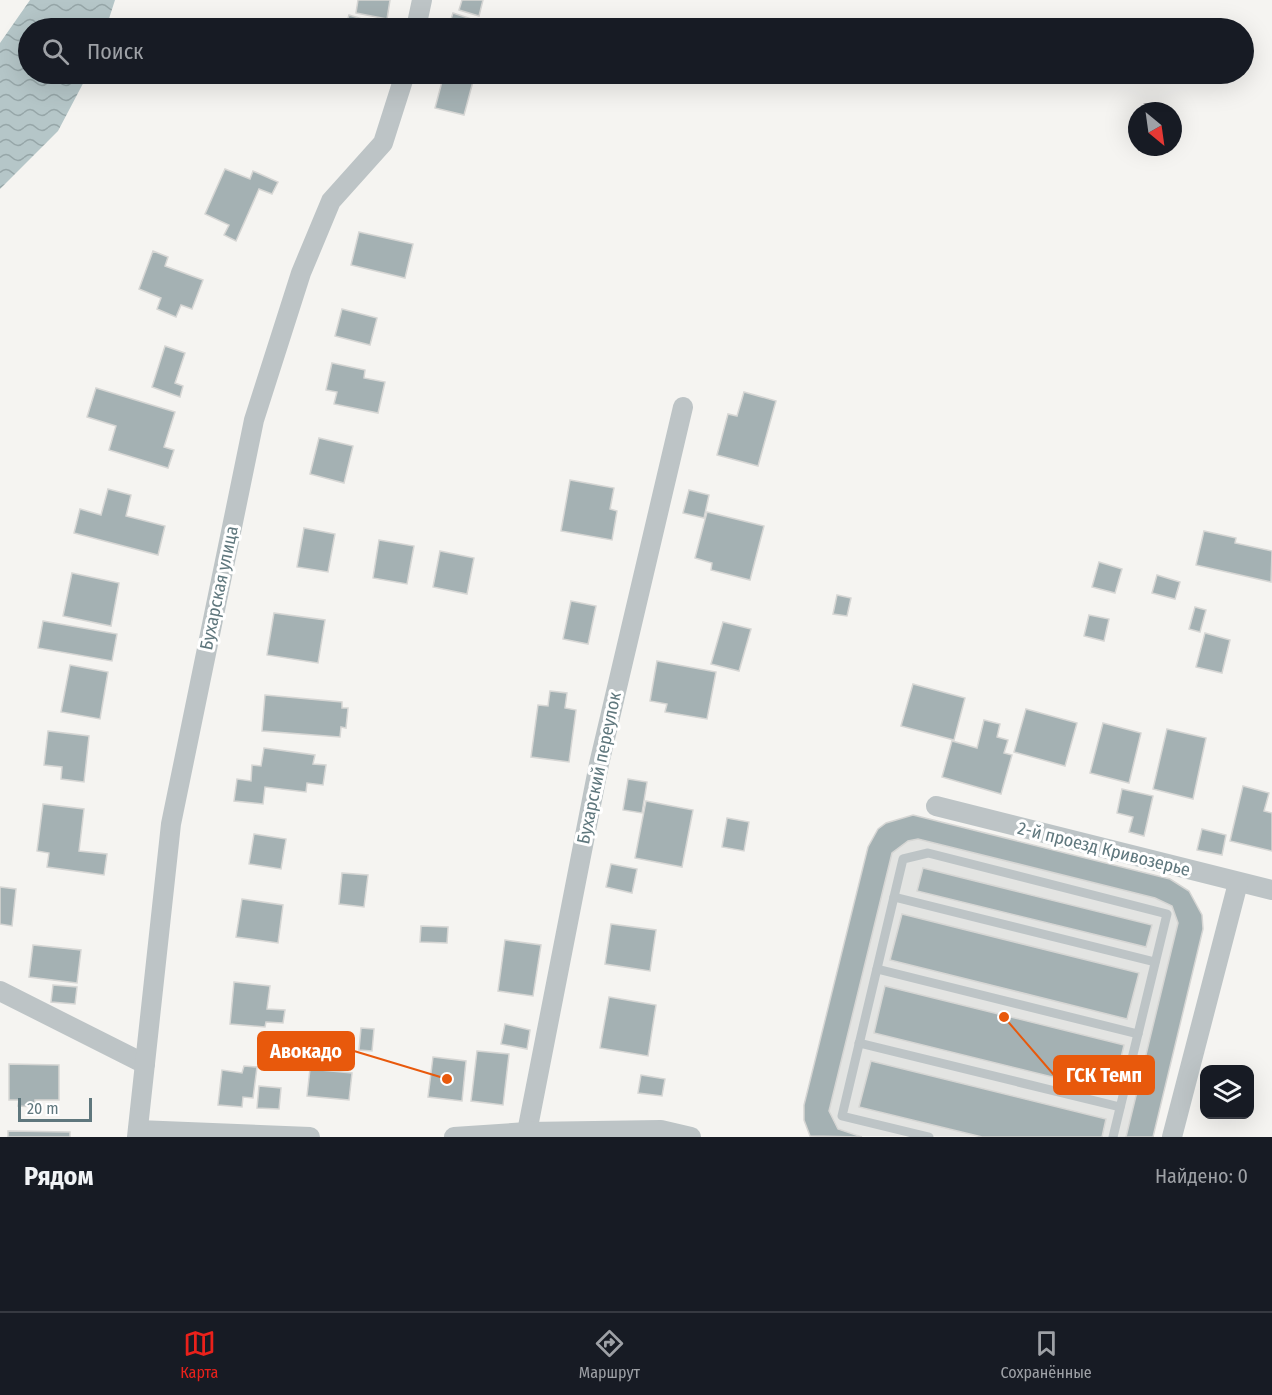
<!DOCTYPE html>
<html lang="ru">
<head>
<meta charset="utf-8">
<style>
	body { margin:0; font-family:"Fira Sans Condensed",sans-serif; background:#242831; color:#f1f3f6 }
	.controls { position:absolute; right:18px; bottom:18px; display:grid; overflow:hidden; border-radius:12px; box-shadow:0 6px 24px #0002 }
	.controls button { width:54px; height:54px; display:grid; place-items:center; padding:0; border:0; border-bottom:2px solid #363941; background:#171b24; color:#f1f3f6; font:30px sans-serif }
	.compass { position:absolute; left:1128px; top:102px; width:54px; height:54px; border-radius:50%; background:#171b24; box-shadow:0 6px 24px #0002; rotate:151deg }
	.scale { position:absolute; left:18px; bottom:15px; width:74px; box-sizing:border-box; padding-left:6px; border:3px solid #5f777d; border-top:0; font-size:16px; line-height:21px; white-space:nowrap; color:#5f777d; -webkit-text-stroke:4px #fff; paint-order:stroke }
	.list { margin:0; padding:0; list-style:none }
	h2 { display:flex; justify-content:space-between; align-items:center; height:78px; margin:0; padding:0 24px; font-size:26px }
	h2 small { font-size:20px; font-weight:400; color:#9ea1a6 }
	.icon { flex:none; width:33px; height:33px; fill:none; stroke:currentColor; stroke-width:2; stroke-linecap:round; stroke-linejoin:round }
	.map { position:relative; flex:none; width:1272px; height:1137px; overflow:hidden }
	.search { position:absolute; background:#171b24; box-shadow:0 6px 24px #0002; left:18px; right:18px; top:18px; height:66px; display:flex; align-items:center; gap:15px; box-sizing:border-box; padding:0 21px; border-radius:33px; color:#9ea1a6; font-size:22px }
	.sheet { height:174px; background:#171b24 }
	nav { display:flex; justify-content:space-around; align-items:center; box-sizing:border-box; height:84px; border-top:2px solid #363941; background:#171b24; font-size:16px; color:#9ea1a6 }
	nav a { display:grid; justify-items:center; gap:3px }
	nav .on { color:#ea211b }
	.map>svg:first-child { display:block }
	.built { fill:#e3e4e2 }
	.water { fill:url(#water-waves) }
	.building { fill:#a4b1b3; stroke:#d6d6d4; stroke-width:1.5 }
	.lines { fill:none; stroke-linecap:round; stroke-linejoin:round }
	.service { stroke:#bdc4c6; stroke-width:9 }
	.minor { stroke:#bdc4c6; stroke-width:20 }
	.labels { text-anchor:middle; stroke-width:6; stroke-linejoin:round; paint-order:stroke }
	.street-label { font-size:18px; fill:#5f777d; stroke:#fff }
	.leader { fill:none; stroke:#e8590c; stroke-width:2 }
	.callout-dot { fill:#e8590c; stroke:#fff; stroke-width:2 }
	.callout { fill:#e8590c; stroke:#e8590c; stroke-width:2 }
	.callout-label { font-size:20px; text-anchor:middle; font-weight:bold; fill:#fff }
</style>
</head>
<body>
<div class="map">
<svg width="1272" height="1137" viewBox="0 0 1272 1137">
	<defs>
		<pattern id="water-waves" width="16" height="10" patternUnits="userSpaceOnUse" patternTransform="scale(1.5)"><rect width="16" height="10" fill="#b5c6c8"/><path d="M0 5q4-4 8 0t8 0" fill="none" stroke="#96a6a8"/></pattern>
	</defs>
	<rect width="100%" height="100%" fill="#f5f4f1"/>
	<!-- built -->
	<path class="built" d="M913,815L1170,879L1189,891L1202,915L1153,1137L810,1136L804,1120V1105L868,847L878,829L886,823Z"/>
	<!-- water -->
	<path class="water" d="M30,0H115L106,28H28V74H88L58,131L0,189V43Z"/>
	<!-- building -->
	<g class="building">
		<path d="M358,0H390L387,19L356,13Z"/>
		<path d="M462,0H483L479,16L459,10Z"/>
		<path d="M453,13L490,25L489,28H448Z"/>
		<path d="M349,15L385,26L384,28H345Z"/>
		<path d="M444,74H475L464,115L435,108Z"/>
		<path d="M225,169L250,179L253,171L278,182L272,194L259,189L236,241L224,235L229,225L205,214Z"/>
		<path d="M359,232L413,244L405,278L351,265Z"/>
		<path d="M153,251L168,257L165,266L203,280L192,309L181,305L176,317L157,309L161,298L139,289Z"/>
		<path d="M342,309L377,318L370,345L335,336Z"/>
		<path d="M165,346L185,353L175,383L183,386L180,397L152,387Z"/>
		<path d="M332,363L365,370L364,378L385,382L378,413L334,404L337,392L326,390Z"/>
		<path d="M96,388L175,412L164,447L174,450L168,468L109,450L116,426L87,417Z"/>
		<path d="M744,392L776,401L758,466L717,455L728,414L737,416Z"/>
		<path d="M319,438L353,446L344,483L310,474Z"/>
		<path d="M570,480L614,488L610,509L617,511L612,540L561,531Z"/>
		<path d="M108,489L131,495L126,516L165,526L158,555L74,533L80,509L101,515Z"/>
		<path d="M689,490L709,495L704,518L683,513Z"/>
		<path d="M707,512L764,526L750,580L711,570L712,563L695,558Z"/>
		<path d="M304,528L335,534L328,572L297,567Z"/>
		<path d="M1204,531L1236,538L1235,543L1272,551L1271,582L1196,565Z"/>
		<path d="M379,540L414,546L407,584L373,578Z"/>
		<path d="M440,551L474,558L467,594L433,587Z"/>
		<path d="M1099,562L1122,569L1115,593L1092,587Z"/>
		<path d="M72,573L119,583L111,626L63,616Z"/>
		<path d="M1157,575L1180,582L1175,599L1152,593Z"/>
		<path d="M837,595L851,598L847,616L833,614Z"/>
		<path d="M571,601L596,606L588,644L563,639Z"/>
		<path d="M1195,607L1206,610L1200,632L1189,629Z"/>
		<path d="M274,613L325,620L318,663L267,655Z"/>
		<path d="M1089,615L1109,619L1104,641L1084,636Z"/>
		<path d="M43,621L117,634L112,661L38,648Z"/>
		<path d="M723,622L751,629L739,671L711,664Z"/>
		<path d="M1205,633L1230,640L1222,673L1196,667Z"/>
		<path d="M657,661L716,672L707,719L665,712L667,704L650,701Z"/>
		<path d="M70,665L108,672L100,719L61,712Z"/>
		<path d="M913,684L965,698L954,740L901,726Z"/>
		<path d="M550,691L567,693L565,708L576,710L569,762L531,757L538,705L548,706Z"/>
		<path d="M265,695L342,702V708H348L346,728L341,727L340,737L262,731Z"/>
		<path d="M1026,709L1077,723L1065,766L1014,752Z"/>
		<path d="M984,720L1000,724L997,737L1008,740L1004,753L1012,755L1001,794L942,777L952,741L977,748Z"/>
		<path d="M1103,723L1141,733L1129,783L1090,773Z"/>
		<path d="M1167,729L1206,738L1193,799L1153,789Z"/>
		<path d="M48,731L89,736L84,782L61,779L62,767L44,765Z"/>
		<path d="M264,748L315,755L313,764L326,765L323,785L307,783L306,792L265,787L263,804L234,801L237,779L251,781L252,765L261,766Z"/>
		<path d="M628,779L647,782L642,813L623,810Z"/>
		<path d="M1243,786L1269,793L1264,811L1272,813V851L1230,841Z"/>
		<path d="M1122,789L1153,796L1144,836L1129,832L1133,817L1117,813Z"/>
		<path d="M646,801L693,810L682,867L635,858Z"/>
		<path d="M43,804L84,809L79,851L107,854L104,875L47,867L49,853L37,851Z"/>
		<path d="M913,815L1170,879L1189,891L1202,915L1203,929L1153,1137H1126L1178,923L1172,906L1155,898L918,839L908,841L892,853L829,1111L838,1129L862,1137L810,1136L804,1120V1105L868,847L878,829L886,823Z"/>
		<path d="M727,818L749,822L744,851L722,847Z"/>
		<path d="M1202,829L1226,835L1222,855L1197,850Z"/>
		<path d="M254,834L286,839L281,869L249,864Z"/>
		<path d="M611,864L637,869L632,893L606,887Z"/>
		<path d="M923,868L1152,925L1146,947L917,891Z"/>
		<path d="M342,873L368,875L364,907L339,904Z"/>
		<path d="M0,887L16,889L12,926L0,924Z"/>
		<path d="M242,899L283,905L278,943L236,937Z"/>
		<path d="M902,914L1139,973L1127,1019L890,960Z"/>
		<path d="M611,924L656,930L650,971L605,964Z"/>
		<path d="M421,926L448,927L447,943L420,942Z"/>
		<path d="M505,940L541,945L533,996L498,991Z"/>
		<path d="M33,945L81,950L77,983L29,977Z"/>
		<path d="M234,982L270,986L267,1009L285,1010L283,1023L266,1022L265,1027L230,1024Z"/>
		<path d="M53,985L77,987L75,1004L51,1002Z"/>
		<path d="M885,986L1124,1045L1113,1092L874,1033Z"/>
		<path d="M609,997L656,1005L648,1056L600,1048Z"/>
		<path d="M505,1024L530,1030L527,1049L501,1044Z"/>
		<path d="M361,1028L374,1029L372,1051L359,1050Z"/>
		<path d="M477,1051L509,1054L503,1105L471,1101Z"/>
		<path d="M433,1057L466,1061L462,1101L428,1097Z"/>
		<path d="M871,1061L1106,1119L1102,1137H982L859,1107Z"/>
		<path d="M9,1064L59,1065V1100H35V1107L18,1106L19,1100H9Z"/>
		<path d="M244,1066L257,1067L253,1098L243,1097L242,1107L218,1105L222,1070L242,1073Z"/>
		<path d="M310,1069L352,1073L349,1100L307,1096Z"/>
		<path d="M641,1075L665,1079L662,1096L638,1093Z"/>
		<path d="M259,1086L281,1088L279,1109L257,1108Z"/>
		<path d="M8,1131L70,1132V1137H8Z"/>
	</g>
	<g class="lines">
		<!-- service -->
		<g class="service">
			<path d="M894,897L1155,962"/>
			<path d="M877,969L1138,1034"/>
			<path d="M859,1043L1120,1107"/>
			<path d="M929,1137L842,1116L903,859L928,853L1167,914L1113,1137"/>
		</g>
		<!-- minor -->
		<g class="minor">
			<path d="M416,28L422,0"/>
			<path d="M936,806L1272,890"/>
			<path d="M0,991L145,1064"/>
			<path d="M138,1130L310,1137"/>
			<path d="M527,1132L599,764L683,407"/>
			<path d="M137,1137L171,824L254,420L301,273L331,201L383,143L405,74"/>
			<path d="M454,1137L527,1132L661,1130L691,1137"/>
			<path d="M1172,1137L1238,883"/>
		</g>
	</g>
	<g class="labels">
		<!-- street labels -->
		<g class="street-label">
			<text transform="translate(219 588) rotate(-78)" y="6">Бухарская улица</text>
			<text transform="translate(599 768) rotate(-78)" y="6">Бухарский переулок</text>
			<text transform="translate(1104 849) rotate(14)" y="6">2-й проезд Кривозерье</text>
		</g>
	</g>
	<!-- callouts -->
	<path class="leader" d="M447 1079L354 1051M1004 1017L1054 1075"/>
	<g class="callout-dot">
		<circle cx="447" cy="1079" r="6"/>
		<circle cx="1004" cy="1017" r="6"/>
	</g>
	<g class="callout">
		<rect x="258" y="1032" width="96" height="38" rx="6"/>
		<rect x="1054" y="1056" width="100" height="38" rx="6"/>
	</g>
	<g class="callout-label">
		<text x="306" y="1058">Авокадо</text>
		<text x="1104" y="1082">ГСК Темп</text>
	</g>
</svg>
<div class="controls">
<button><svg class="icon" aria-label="layers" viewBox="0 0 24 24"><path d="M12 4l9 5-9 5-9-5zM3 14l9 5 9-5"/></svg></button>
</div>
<svg class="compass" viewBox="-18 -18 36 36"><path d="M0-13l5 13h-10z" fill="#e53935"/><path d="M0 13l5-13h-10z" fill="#9ea1a6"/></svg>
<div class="scale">20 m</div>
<div class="search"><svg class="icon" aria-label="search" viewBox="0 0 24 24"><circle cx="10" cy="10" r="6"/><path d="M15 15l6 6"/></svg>Поиск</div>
</div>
<section class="sheet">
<h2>Рядом<small>Найдено: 0</small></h2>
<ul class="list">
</ul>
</section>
<nav>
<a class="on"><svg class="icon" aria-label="map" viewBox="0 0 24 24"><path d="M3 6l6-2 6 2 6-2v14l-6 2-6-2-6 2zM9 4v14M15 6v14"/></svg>Карта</a>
<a><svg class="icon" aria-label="directions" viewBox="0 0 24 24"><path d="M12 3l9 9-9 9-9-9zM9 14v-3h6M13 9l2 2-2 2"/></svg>Маршрут</a>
<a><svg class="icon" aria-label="saved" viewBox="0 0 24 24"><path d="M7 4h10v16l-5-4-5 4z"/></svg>Сохранённые</a>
</nav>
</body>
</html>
